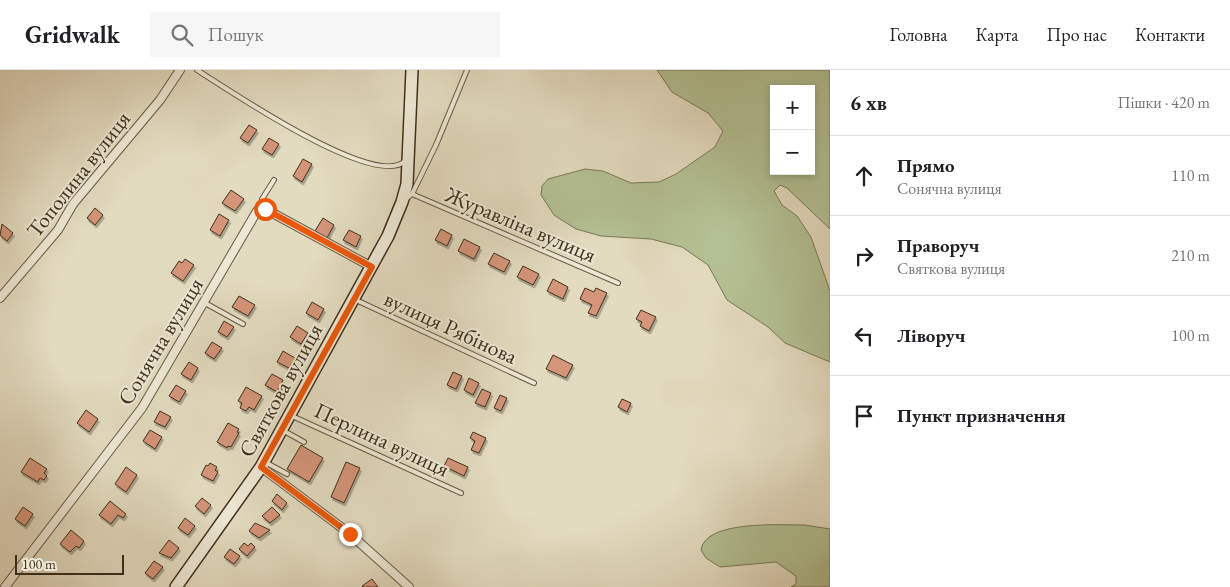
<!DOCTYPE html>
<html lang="uk">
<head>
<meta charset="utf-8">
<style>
	body { margin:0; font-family:"EB Garamond",serif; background:#f6f6f6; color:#202124 }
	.controls { position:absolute; right:15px; top:15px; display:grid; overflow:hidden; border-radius:0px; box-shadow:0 2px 8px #0003 }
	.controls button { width:45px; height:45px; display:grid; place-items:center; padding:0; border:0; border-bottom:1px solid #e0e0e0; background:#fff; color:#202124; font:25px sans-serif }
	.scale { position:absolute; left:15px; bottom:12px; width:109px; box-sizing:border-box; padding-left:5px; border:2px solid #3f2f1b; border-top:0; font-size:14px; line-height:18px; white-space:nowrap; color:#3f2f1b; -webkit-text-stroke:4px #ede8d6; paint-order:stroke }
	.stop { position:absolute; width:15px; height:15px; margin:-11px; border:4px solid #ea580c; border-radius:50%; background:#fff }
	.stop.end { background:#ea580c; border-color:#fff; box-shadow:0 1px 5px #0008 }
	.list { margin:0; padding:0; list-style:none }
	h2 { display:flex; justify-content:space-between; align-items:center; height:65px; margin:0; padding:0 20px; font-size:21px }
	h2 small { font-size:16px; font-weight:400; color:#757577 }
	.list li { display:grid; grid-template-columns:32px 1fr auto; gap:15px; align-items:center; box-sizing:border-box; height:80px; padding:0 20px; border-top:1px solid #e0e0e0 }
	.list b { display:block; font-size:19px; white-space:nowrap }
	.list p { margin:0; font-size:16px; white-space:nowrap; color:#757577 }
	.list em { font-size:16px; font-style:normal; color:#757577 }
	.icon { flex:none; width:28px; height:28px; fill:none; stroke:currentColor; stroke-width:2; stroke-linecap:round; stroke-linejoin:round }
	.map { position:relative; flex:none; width:830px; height:517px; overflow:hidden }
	header { display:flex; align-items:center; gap:30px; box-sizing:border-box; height:70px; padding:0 25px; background:#fff; border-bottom:1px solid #e0e0e0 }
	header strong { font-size:24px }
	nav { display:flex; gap:28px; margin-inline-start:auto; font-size:18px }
	.search { width:350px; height:45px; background:#f6f6f6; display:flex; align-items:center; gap:12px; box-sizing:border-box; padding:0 18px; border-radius:0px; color:#757577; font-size:19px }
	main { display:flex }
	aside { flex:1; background:#fff }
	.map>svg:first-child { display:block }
	.green { fill:#b3c093; stroke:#797857; fill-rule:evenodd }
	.building { fill:#d4957a; stroke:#3f2f1b; filter:url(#shadow) }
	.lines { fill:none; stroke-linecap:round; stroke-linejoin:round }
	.lane-casing { stroke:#685a44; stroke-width:6 }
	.street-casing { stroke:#685a44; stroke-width:10 }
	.secondary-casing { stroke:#3f2f1b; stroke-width:14 }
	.lane { stroke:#ede8d6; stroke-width:4 }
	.street { stroke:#ede8d6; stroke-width:8 }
	.secondary { stroke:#ede8d6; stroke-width:11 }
	.route { stroke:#ea580c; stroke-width:6 }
	.labels { text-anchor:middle; stroke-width:4; stroke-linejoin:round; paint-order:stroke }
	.street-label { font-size:22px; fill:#3f2f1b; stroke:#ede8d6 }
</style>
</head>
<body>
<header>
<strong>Gridwalk</strong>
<div class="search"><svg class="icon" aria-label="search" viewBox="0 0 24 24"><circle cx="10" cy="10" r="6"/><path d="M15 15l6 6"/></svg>Пошук</div>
<nav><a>Головна</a><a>Карта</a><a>Про нас</a><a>Контакти</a></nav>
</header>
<main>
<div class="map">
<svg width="830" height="517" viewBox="0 0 830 517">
	<defs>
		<filter id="shadow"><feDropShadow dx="1.5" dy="3" stdDeviation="0" flood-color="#0004"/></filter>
	</defs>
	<rect width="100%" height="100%" fill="#e3dbc0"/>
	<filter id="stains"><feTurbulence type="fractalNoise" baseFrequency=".004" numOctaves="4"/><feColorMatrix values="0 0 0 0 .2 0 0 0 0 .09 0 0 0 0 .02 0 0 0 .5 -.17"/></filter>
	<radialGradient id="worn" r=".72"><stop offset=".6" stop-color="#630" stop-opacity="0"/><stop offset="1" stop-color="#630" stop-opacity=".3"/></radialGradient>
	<!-- green -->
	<g class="green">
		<path d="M657,0H830V159L787,118L780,115L774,121L782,135L797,146L811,167L830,221V292L785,273L768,257L727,230L708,195L682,177L651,169L601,166L576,159L554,145L541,125L542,116L548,109L585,99L603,101L631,113L659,112L676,104L715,77L723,61L708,43L672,22ZM774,19H811V101H774Z"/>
		<path d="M804,455L830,459V517H791L796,514V506L776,492L720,497L706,488L701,480C705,450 780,455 804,455Z"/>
	</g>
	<!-- building -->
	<g class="building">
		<path d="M249,55L257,60L248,73L240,68Z"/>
		<path d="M269,68L279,74L272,85L262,79Z"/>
		<path d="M303,89L312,94L302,112L293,106Z"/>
		<path d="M231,120L244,129L235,141L222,133Z"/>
		<path d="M95,138L103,145L95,155L87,148Z"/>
		<path d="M219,144L229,150L220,166L210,160Z"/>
		<path d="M323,148L334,155L327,168L315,161Z"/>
		<path d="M2,154L13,163L7,171L0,165Z"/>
		<path d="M441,159L452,165L447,176L435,170Z"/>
		<path d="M349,160L361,166L356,177L343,170Z"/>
		<path d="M464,169L480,177L474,189L458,181Z"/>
		<path d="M494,183L510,191L504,202L488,194Z"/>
		<path d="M185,189L194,195L183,211L171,203L179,191L182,193Z"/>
		<path d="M523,196L539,204L533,215L517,207Z"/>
		<path d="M553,209L568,217L563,229L547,221Z"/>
		<path d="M585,218L594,222L596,218L607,223L596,246L588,243L592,235L580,229Z"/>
		<path d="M239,226L255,235L248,246L232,237Z"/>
		<path d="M312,232L324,239L318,250L306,243Z"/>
		<path d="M641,240L656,247L649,261L640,256L642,252L636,249Z"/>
		<path d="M224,251L234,257L227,267L218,262Z"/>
		<path d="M297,256L308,263L301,274L290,267Z"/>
		<path d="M212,272L222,278L214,289L205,283Z"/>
		<path d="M283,281L295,288L289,298L277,292Z"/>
		<path d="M553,285L573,295L566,308L546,299Z"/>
		<path d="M189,292L198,298L191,310L181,304Z"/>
		<path d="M453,302L462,306L456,319L447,315Z"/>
		<path d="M272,304L283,310L277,322L265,315Z"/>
		<path d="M469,308L479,313L473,325L464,320Z"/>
		<path d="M176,315L186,321L179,332L169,326Z"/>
		<path d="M246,317L262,326L254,340L249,337L246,341L240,338L242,333L238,331Z"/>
		<path d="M482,319L491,323L485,337L475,333Z"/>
		<path d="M500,325L507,328L501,341L494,338Z"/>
		<path d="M622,329L631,333L627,342L618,337Z"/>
		<path d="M86,340L98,349L89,362L77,353Z"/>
		<path d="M160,341L171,347L165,357L154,352Z"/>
		<path d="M228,353L239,359L237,362L239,363L231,377L228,376L227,378L217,372Z"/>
		<path d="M150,360L162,367L155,379L143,371Z"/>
		<path d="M473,362L486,368L479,383L471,380L475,371L470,368Z"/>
		<path d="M301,375L323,388L309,412L287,399Z"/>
		<path d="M30,388L47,399L44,403L47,406L44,410L40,408L38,412L21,402Z"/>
		<path d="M448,388L468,397L464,406L444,396Z"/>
		<path d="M346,392L360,398L344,433L331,427Z"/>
		<path d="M210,393L217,397L215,400L218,402L213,411L201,405L206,395L208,396Z"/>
		<path d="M126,397L137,405L126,422L115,414Z"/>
		<path d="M277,424L287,433L282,440L272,431Z"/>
		<path d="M202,428L211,435L204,444L195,436Z"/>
		<path d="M110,431L126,444L123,448L118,445L111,454L99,445Z"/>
		<path d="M23,437L33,444L25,456L15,449Z"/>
		<path d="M272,437L280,445L270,453L262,446Z"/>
		<path d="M185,448L195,456L188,465L178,458Z"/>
		<path d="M255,453L270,460L259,468L249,461Z"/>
		<path d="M71,460L84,471L79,478L76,476L70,482L60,474Z"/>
		<path d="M169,470L179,478L171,488L159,483Z"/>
		<path d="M244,473L248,476L251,473L255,477L247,486L239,479Z"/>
		<path d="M230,479L240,486L234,494L224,487Z"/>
		<path d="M154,491L163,497L153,509L145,503Z"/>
		<path d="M372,509L378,517H363L362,516Z"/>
	</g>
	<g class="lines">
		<defs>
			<g id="lane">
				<path d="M197,0C229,20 375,120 405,91"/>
				<path d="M412,124L618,213"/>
				<path d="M406,129L412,124L436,75L467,0"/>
				<path d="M261,139L262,129L274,110"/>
				<path d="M356,230L534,313"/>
				<path d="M205,233L243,254"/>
				<path d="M292,346L461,423"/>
				<path d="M284,361L304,372"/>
				<path d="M265,392L287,404"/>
			</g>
			<g id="street">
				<path d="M0,228L58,160L73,134L160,30L180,0"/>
				<path d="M261,397L350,464L409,517"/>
				<path d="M5,517L142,338L257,141L265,139L372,197"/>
			</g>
			<path id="secondary" d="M176,517L261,397L388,166L402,132L407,114L412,0"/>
		</defs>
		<!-- lane casing -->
		<use href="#lane" class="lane-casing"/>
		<!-- street casing -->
		<use href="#street" class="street-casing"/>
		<!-- secondary casing -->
		<use href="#secondary" class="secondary-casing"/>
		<!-- lane -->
		<use href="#lane" class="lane"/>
		<!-- street -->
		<use href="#street" class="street"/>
		<!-- secondary -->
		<use href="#secondary" class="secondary"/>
	</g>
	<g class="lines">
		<!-- route -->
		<path class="route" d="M265,139L372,197L261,397L350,464"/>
	</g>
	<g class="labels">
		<!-- street labels -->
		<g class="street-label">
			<text transform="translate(78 104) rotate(-52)" y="8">Тополина вулиця</text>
			<text transform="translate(521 154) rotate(23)" y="8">Журавліна вулиця</text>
			<text transform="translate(451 257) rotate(25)" y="8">вулиця Рябінова</text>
			<text transform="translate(160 271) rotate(-59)" y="8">Сонячна вулиця</text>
			<text transform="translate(280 320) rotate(-61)" y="8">Святкова вулиця</text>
			<text transform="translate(382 369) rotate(25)" y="8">Перлина вулиця</text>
		</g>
	</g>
	<rect width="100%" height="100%" filter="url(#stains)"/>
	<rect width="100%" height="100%" fill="url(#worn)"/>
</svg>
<div class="controls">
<button>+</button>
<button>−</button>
</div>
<div class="scale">100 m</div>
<div class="stop" style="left:265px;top:139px"></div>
<div class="stop end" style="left:350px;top:464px"></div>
</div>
<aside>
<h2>6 хв<small>Пішки · 420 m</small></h2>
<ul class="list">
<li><svg class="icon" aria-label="ahead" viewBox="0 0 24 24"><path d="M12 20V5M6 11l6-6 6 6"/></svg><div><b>Прямо</b><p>Сонячна вулиця</p></div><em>110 m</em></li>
<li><svg class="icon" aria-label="right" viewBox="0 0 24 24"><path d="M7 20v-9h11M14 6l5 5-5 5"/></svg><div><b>Праворуч</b><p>Святкова вулиця</p></div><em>210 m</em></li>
<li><svg class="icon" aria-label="left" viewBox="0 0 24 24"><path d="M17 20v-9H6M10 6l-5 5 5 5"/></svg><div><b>Ліворуч</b></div><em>100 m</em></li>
<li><svg class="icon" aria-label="arrive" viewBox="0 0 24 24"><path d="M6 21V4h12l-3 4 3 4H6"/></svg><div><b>Пункт призначення</b></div></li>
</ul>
</aside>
</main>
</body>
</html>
